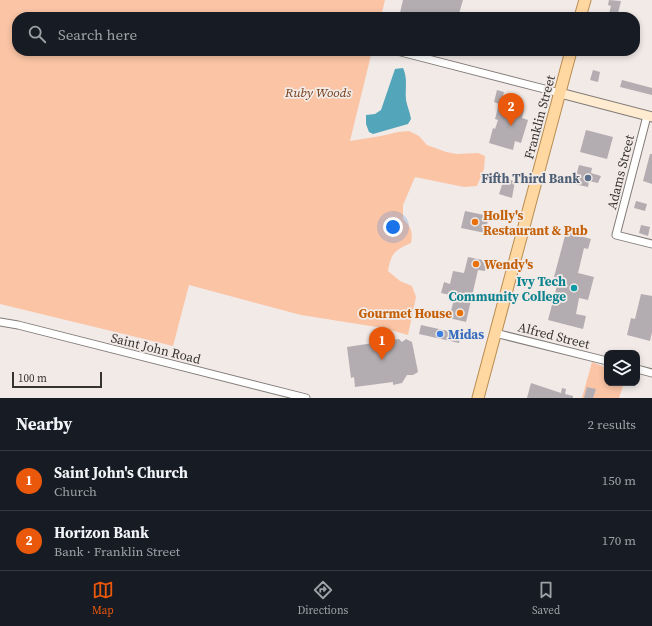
<!DOCTYPE html>
<html lang="en">
<head>
<meta charset="utf-8">
<style>
	body { margin:0; font-family:"Source Serif 4",serif; background:#242831; color:#f1f3f6 }
	.controls { position:absolute; right:12px; bottom:12px; display:grid; overflow:hidden; border-radius:8px; box-shadow:0 2px 6px #0003 }
	.controls button { width:36px; height:36px; display:grid; place-items:center; padding:0; border:0; border-bottom:1px solid #363941; background:#171b24; color:#f1f3f6; font:20px sans-serif }
	.scale { position:absolute; left:12px; bottom:10px; width:90px; box-sizing:border-box; padding-left:4px; border:2px solid #363432; border-top:0; font-size:11px; line-height:14px; white-space:nowrap; color:#363432; -webkit-text-stroke:3px #f1eae7; paint-order:stroke }
	.you { position:absolute; left:393px; top:227px; width:14px; height:14px; margin:-10px; border:3px solid #fff; border-radius:50%; background:#1a73e8; box-shadow:0 0 0 6px #1a73e833 }
	.badge { display:grid; place-items:center; width:26px; height:26px; border-radius:50%; background:#ea580c; color:#fff; font-size:13px; font-weight:700 }
	.pin { position:absolute; translate:-50% -33px; filter:drop-shadow(0 1px 2px #0008) }
	.pin::after { content:''; position:absolute; top:21px; width:14px; height:12px; background:inherit; clip-path:polygon(0 0,100% 0,50% 100%) }
	.list { margin:0; padding:0; list-style:none }
	h2 { display:flex; justify-content:space-between; align-items:center; height:52px; margin:0; padding:0 16px; font-size:17px }
	h2 small { font-size:13px; font-weight:400; color:#9ea1a6 }
	.list li { display:grid; grid-template-columns:26px 1fr auto; gap:12px; align-items:center; box-sizing:border-box; height:60px; padding:0 16px; border-top:1px solid #363941 }
	.list b { display:block; font-size:15px; white-space:nowrap }
	.list p { margin:0; font-size:13px; white-space:nowrap; color:#9ea1a6 }
	.list em { font-size:13px; font-style:normal; color:#9ea1a6 }
	.icon { flex:none; width:22px; height:22px; fill:none; stroke:currentColor; stroke-width:2; stroke-linecap:round; stroke-linejoin:round }
	.map { position:relative; flex:none; width:652px; height:398px; overflow:hidden }
	.search { position:absolute; background:#171b24; box-shadow:0 2px 6px #0003; left:12px; right:12px; top:12px; height:44px; display:flex; align-items:center; gap:10px; box-sizing:border-box; padding:0 14px; border-radius:16px; color:#9ea1a6; font-size:15px }
	.sheet { height:172px; background:#171b24 }
	nav { display:flex; justify-content:space-around; align-items:center; box-sizing:border-box; height:56px; border-top:1px solid #363941; background:#171b24; font-size:11px; color:#9ea1a6 }
	nav a { display:grid; justify-items:center; gap:2px }
	nav .on { color:#ea580c }
	.map>svg:first-child { display:block }
	.green { fill:#fbc4a5 }
	.water { fill:#53a5ba }
	.building { fill:#b3adb1 }
	.lines { fill:none; stroke-linecap:round; stroke-linejoin:round }
	.street-casing { stroke:#817b77; stroke-width:9 }
	.secondary-casing { stroke:#817b77; stroke-width:11 }
	.primary-casing { stroke:#b98d51; stroke-width:13 }
	.street { stroke:#fff; stroke-width:7 }
	.secondary { stroke:#ffebd0; stroke-width:9 }
	.primary { stroke:#ffd7a1; stroke-width:11 }
	.service-dot { fill:#5c6f8a; stroke:#f1eae7; stroke-width:1.5 }
	.food-dot { fill:#e8710a; stroke:#f1eae7; stroke-width:1.5 }
	.culture-dot { fill:#0f9aa8; stroke:#f1eae7; stroke-width:1.5 }
	.shop-dot { fill:#3f7fe0; stroke:#f1eae7; stroke-width:1.5 }
	.labels { text-anchor:middle; stroke-width:3.5; stroke-linejoin:round; paint-order:stroke }
	.park-label { font-size:13px; font-style:italic; fill:#733b16; stroke:#f1eae7 }
	.street-label { font-size:13px; fill:#363432; stroke:#f1eae7 }
	.service-label { font-size:13px; font-weight:bold; fill:#4e5e75; stroke:#f1eae7; text-anchor:end }
	.food-label { font-size:13px; font-weight:bold; fill:#c56008; stroke:#f1eae7; text-anchor:start }
	.culture-label { font-size:13px; font-weight:bold; fill:#0d838f; stroke:#f1eae7; text-anchor:end }
	.shop-label { font-size:13px; font-weight:bold; fill:#366cbe; stroke:#f1eae7; text-anchor:start }
</style>
</head>
<body>
<div class="map">
<svg width="652" height="398" viewBox="0 0 652 398">
	<rect width="100%" height="100%" fill="#f1eae7"/>
	<!-- green -->
	<g class="green">
		<path d="M0,0H385L381,17H17V51H372L350,141L381,136L398,132L409,131L419,136L427,145L446,152L457,154L478,153L485,156L484,169L477,186L464,187L415,177L403,205V219C411,227 413,231 411,243C395,250 391,253 388,271L400,281L412,286L416,297L408,335L383,328L301,315L189,285L173,346L0,304Z"/>
		<path d="M592,362L607,368V383H624L619,398H582Z"/>
	</g>
	<!-- water -->
	<path class="water" d="M403,68C408,79 405,88 406,100C407,106 410,112 411,119L408,124L373,134L369,132L366,124V115L375,114L381,110L395,69Z"/>
	<!-- building -->
	<g class="building">
		<path d="M403,0H463L458,17H399Z"/>
		<path d="M609,0L621,1L617,17H608L611,6L608,5Z"/>
		<path d="M593,70L600,72L598,82L590,80Z"/>
		<path d="M622,80L652,88V95L620,87Z"/>
		<path d="M497,90L504,92L501,104L524,110L522,118L528,120L521,143L515,141L513,150L489,143L493,128L495,129L498,120L495,119L499,104L494,102Z"/>
		<path d="M586,130L613,137L607,159L580,152Z"/>
		<path d="M650,154H652V184L643,181Z"/>
		<path d="M579,165L592,168L591,173L601,176L598,183L589,181L588,187L574,184Z"/>
		<path d="M504,179L515,181L512,198L499,194Z"/>
		<path d="M636,201L647,204L645,211L634,208Z"/>
		<path d="M465,211L489,216L485,233L461,228Z"/>
		<path d="M641,225L650,227L648,236L639,233Z"/>
		<path d="M566,232L591,239L588,249L584,248L578,273L594,277L588,300L579,298L576,314L586,316L583,329L548,320L559,278L554,277Z"/>
		<path d="M468,257L487,261L485,271L478,270L466,322L449,318L455,296L441,293L444,282L450,284L453,271L464,273Z"/>
		<path d="M641,294L652,296V332L650,341L627,335L631,318L635,319Z"/>
		<path d="M421,325L461,334L459,343L419,334Z"/>
		<path d="M399,339L402,342L406,339L412,342L418,372L413,375H407L402,383L393,385V382L355,387L354,377L351,378L347,347Z"/>
		<path d="M531,383L561,393L562,388L566,389L565,394L573,396V398H527Z"/>
		<path d="M587,387L596,389L593,398H584Z"/>
	</g>
	<g class="lines">
		<defs>
			<g id="street">
				<path d="M397,51L560,93"/>
				<path d="M647,116L616,235L652,244"/>
				<path d="M0,322L18,325L306,398"/>
				<path d="M495,333L607,361"/>
				<path d="M637,369L652,373"/>
			</g>
			<path id="secondary" d="M560,93L652,117"/>
			<g id="primary">
				<path d="M580,17L585,0"/>
				<path d="M478,398L571,51"/>
			</g>
		</defs>
		<!-- street casing -->
		<use href="#street" class="street-casing"/>
		<!-- secondary casing -->
		<use href="#secondary" class="secondary-casing"/>
		<!-- primary casing -->
		<use href="#primary" class="primary-casing"/>
		<!-- street -->
		<use href="#street" class="street"/>
		<!-- secondary -->
		<use href="#secondary" class="secondary"/>
		<!-- primary -->
		<use href="#primary" class="primary"/>
	</g>
	<!-- markers -->
	<circle class="service-dot" cx="588" cy="178" r="4"/>
	<g class="food-dot">
		<circle cx="475" cy="222" r="4"/>
		<circle cx="476" cy="264" r="4"/>
		<circle cx="460" cy="313" r="4"/>
	</g>
	<circle class="culture-dot" cx="574" cy="288" r="4"/>
	<circle class="shop-dot" cx="440" cy="334" r="4"/>
	<g class="labels">
		<!-- park labels -->
		<g class="park-label">
			<text x="318" y="97">Ruby Woods</text>
		</g>
		<!-- street labels -->
		<g class="street-label">
			<text transform="translate(539 117) rotate(-75)" y="5">Franklin Street</text>
			<text transform="translate(620 172) rotate(-76)" y="5">Adams Street</text>
			<text transform="translate(554 335) rotate(14)" y="5">Alfred Street</text>
			<text transform="translate(156 348) rotate(14)" y="5">Saint John Road</text>
		</g>
		<!-- service labels -->
		<g class="service-label">
			<text x="580" y="183">Fifth Third Bank</text>
		</g>
		<!-- food labels -->
		<g class="food-label">
			<text x="483" y="220">Holly's<tspan x="483" dy="15">Restaurant &amp; Pub</tspan></text>
			<text x="484" y="269">Wendy's</text>
			<text x="452" y="318" text-anchor="end">Gourmet House</text>
		</g>
		<!-- culture labels -->
		<g class="culture-label">
			<text x="566" y="286">Ivy Tech<tspan x="566" dy="15">Community College</tspan></text>
		</g>
		<!-- shop labels -->
		<g class="shop-label">
			<text x="448" y="339">Midas</text>
		</g>
	</g>
</svg>
<div class="controls">
<button><svg class="icon" aria-label="layers" viewBox="0 0 24 24"><path d="M12 4l9 5-9 5-9-5zM3 14l9 5 9-5"/></svg></button>
</div>
<div class="scale">100 m</div>
<div class="you"></div>
<div class="pin badge" style="left:382px;top:360px">1</div>
<div class="pin badge" style="left:511px;top:126px">2</div>
<div class="search"><svg class="icon" aria-label="search" viewBox="0 0 24 24"><circle cx="10" cy="10" r="6"/><path d="M15 15l6 6"/></svg>Search here</div>
</div>
<section class="sheet">
<h2>Nearby<small>2 results</small></h2>
<ul class="list">
<li><span class="badge">1</span><div><b>Saint John's Church</b><p>Church</p></div><em>150 m</em></li>
<li><span class="badge">2</span><div><b>Horizon Bank</b><p>Bank · Franklin Street</p></div><em>170 m</em></li>
</ul>
</section>
<nav>
<a class="on"><svg class="icon" aria-label="map" viewBox="0 0 24 24"><path d="M3 6l6-2 6 2 6-2v14l-6 2-6-2-6 2zM9 4v14M15 6v14"/></svg>Map</a>
<a><svg class="icon" aria-label="directions" viewBox="0 0 24 24"><path d="M12 3l9 9-9 9-9-9zM9 14v-3h6M13 9l2 2-2 2"/></svg>Directions</a>
<a><svg class="icon" aria-label="saved" viewBox="0 0 24 24"><path d="M7 4h10v16l-5-4-5 4z"/></svg>Saved</a>
</nav>
</body>
</html>
